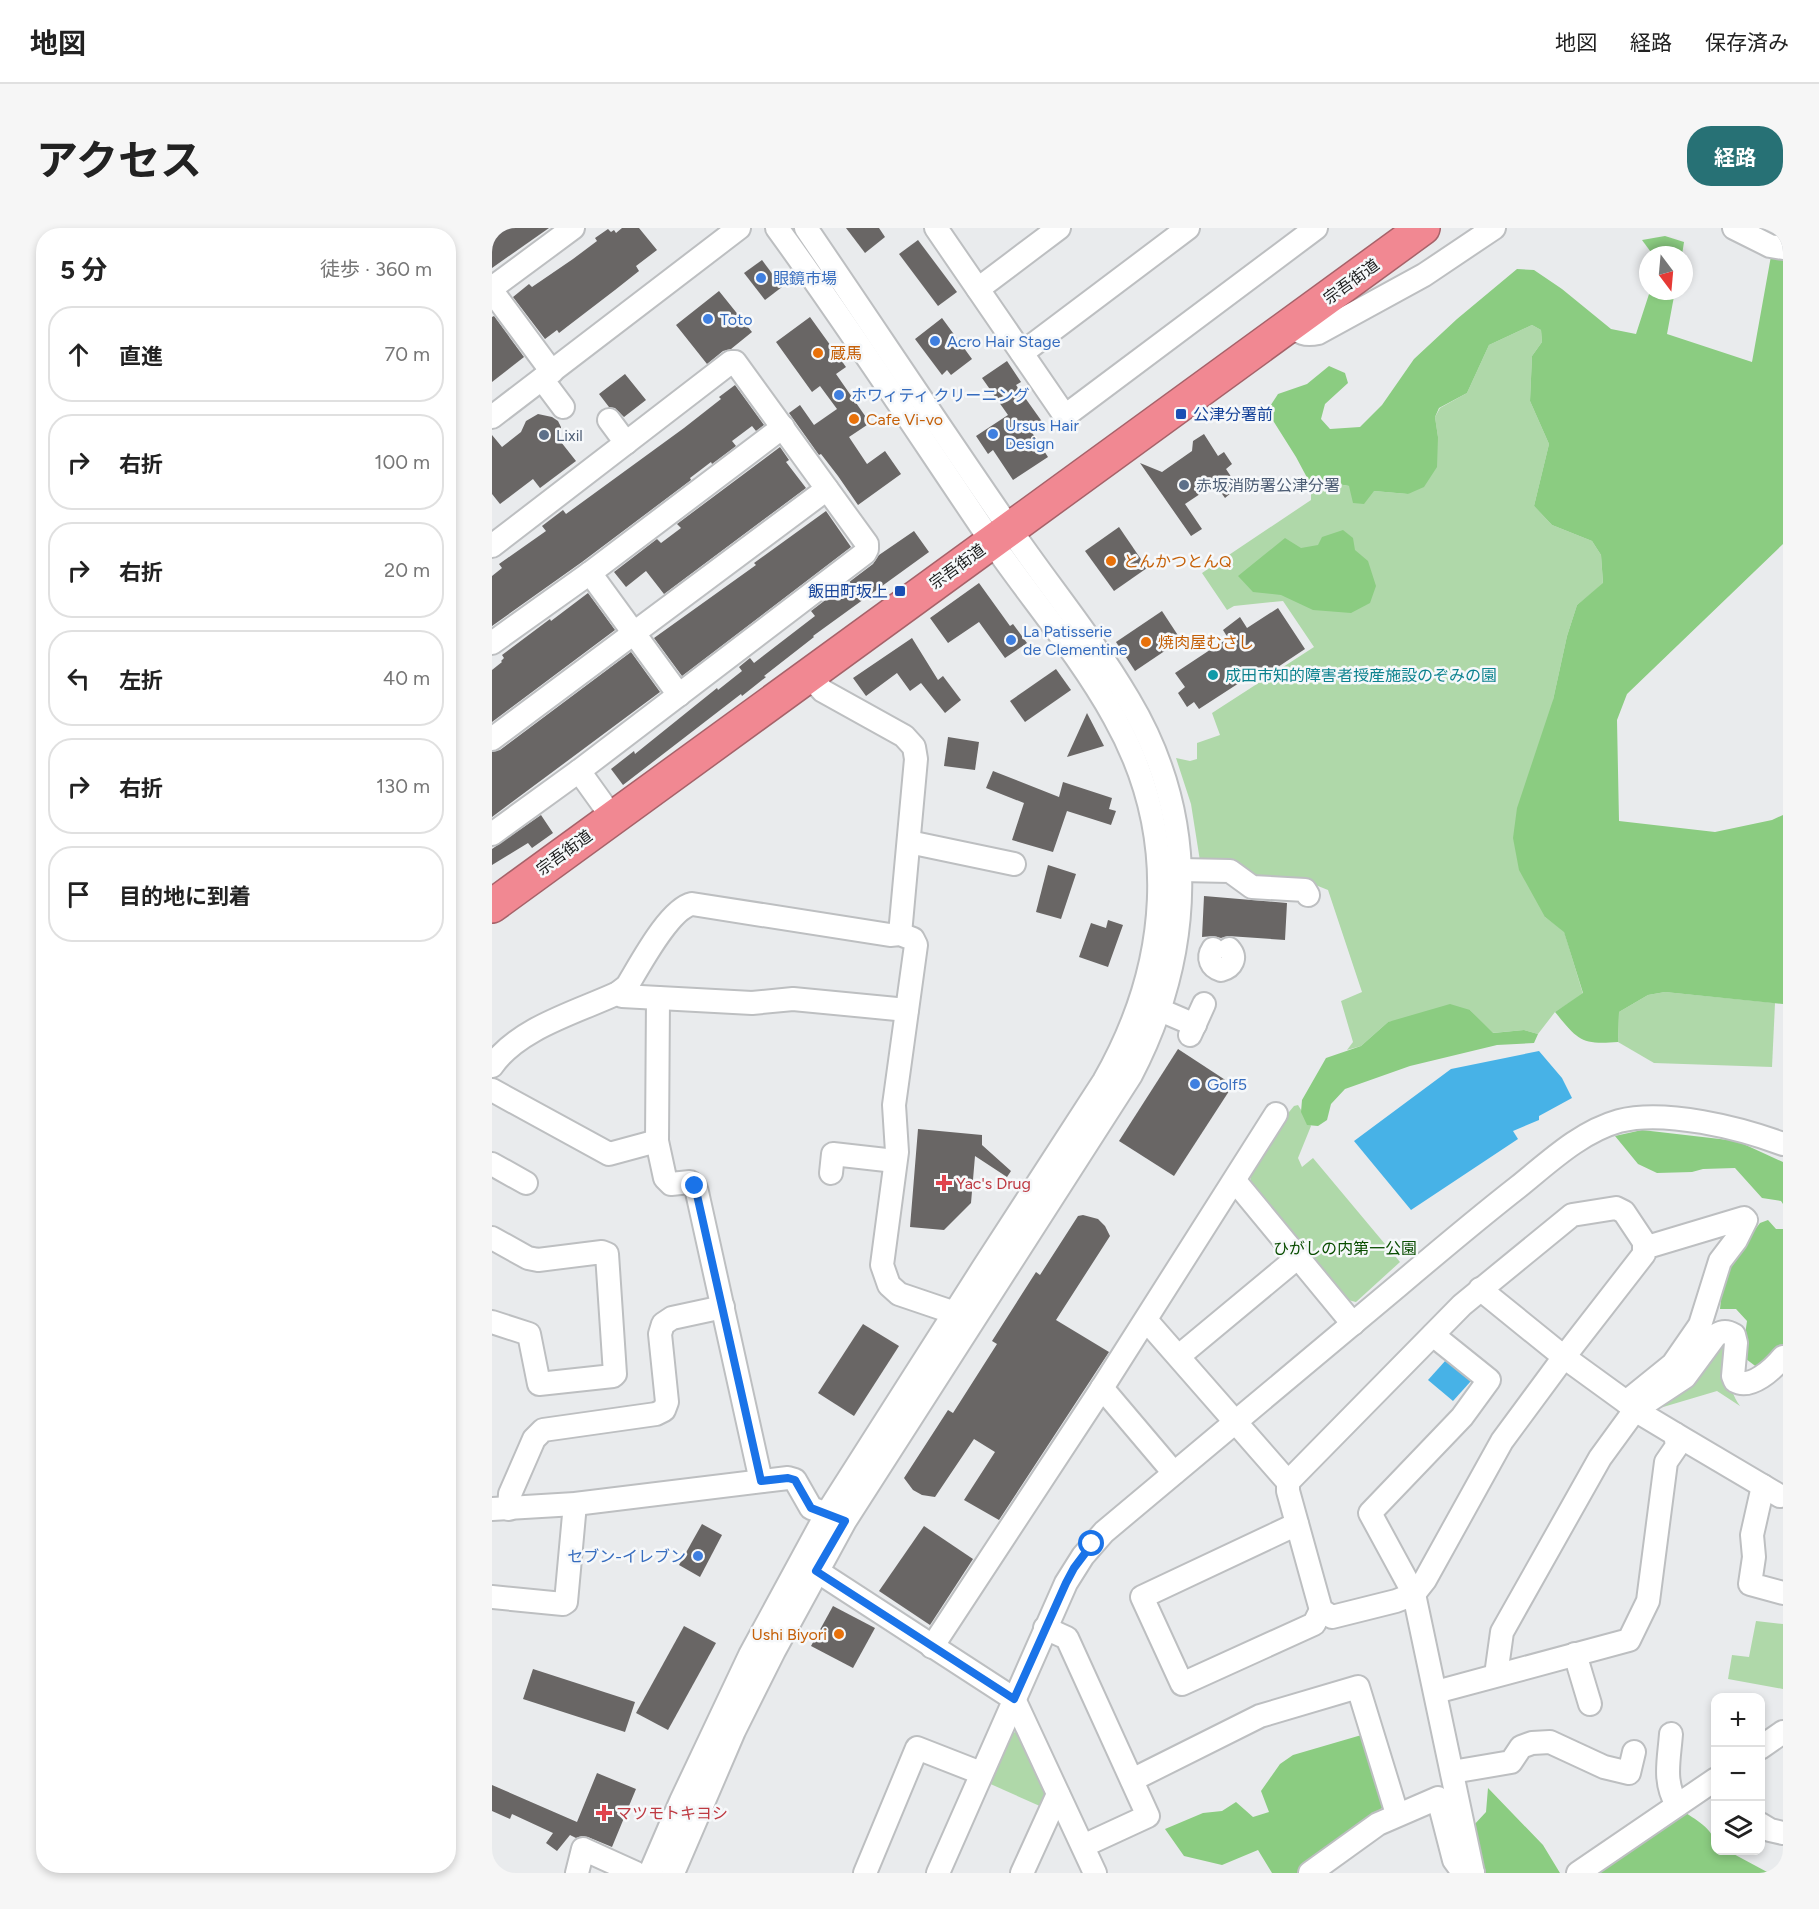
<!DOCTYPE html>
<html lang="ja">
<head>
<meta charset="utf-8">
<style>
	body { margin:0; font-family:Figtree,"Noto Sans JP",sans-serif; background:#f6f6f6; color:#222 }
	.controls { position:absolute; right:18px; bottom:18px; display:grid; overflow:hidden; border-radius:12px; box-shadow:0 3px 9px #0003 }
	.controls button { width:54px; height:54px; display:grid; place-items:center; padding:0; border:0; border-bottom:2px solid #e0e0e0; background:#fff; color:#222; font:30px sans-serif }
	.compass { position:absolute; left:1147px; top:18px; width:54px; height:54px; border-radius:50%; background:#fff; box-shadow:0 3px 9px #0003; rotate:164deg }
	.stop { position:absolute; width:18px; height:18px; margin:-14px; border:4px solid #1a73e8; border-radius:50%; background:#fff }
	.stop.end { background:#1a73e8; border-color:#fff; box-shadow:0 2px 6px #0008 }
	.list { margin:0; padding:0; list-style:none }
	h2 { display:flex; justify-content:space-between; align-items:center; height:78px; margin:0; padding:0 24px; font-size:26px }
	h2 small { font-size:20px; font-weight:400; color:#767676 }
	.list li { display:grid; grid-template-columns:39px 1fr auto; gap:18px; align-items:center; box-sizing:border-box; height:96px; margin:0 12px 12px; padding:0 12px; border:2px solid #e0e0e0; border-radius:24px }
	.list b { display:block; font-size:22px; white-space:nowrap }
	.list em { font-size:20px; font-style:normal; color:#767676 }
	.icon { flex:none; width:33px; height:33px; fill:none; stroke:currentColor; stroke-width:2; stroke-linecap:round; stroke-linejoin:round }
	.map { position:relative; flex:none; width:1291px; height:1645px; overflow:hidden; border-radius:24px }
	header { display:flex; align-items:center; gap:36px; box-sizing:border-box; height:84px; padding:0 30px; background:#fff; border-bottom:2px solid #e0e0e0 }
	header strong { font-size:28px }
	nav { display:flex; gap:33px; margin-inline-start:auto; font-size:21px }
	.intro { display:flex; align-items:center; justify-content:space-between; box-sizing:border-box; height:144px; padding:0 36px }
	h1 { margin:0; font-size:42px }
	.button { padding:15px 27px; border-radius:24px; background:#277175; color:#fff; font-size:21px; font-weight:700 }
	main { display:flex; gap:36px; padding:0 36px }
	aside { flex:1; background:#fff; border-radius:24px; box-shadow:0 3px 9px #0003 }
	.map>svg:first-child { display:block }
	.green { fill:#afd8a9 }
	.forest { fill:#8bcc81 }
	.water { fill:#47b2e7 }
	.building { fill:#696665 }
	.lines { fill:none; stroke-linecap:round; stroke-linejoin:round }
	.minor-casing { stroke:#bdbfc1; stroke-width:26 }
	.highway-casing { stroke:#a66269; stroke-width:36 }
	.minor { stroke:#fff; stroke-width:22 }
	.highway { stroke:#f18892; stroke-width:33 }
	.route { stroke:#1a73e8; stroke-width:8 }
	.shop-dot { fill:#3f7fe0; stroke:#f6f8fa; stroke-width:2 }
	.food-dot { fill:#e8710a; stroke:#f6f8fa; stroke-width:2 }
	.transit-dot { fill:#1a4fb4; stroke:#f6f8fa; stroke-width:2 }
	.service-dot { fill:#5c6f8a; stroke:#f6f8fa; stroke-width:2 }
	.culture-dot { fill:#0f9aa8; stroke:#f6f8fa; stroke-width:2 }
	.health-dot { fill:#e0444e; stroke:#f6f8fa; stroke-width:2 }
	.labels { text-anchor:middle; stroke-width:5; stroke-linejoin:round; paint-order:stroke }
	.shop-label { font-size:16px; fill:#366cbe; stroke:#f6f8fa; text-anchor:start }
	.street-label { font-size:16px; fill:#1b1c1c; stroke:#f6f8fa }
	.food-label { font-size:16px; fill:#c56008; stroke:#f6f8fa; text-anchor:start }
	.transit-label { font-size:16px; fill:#164399; stroke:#f6f8fa; text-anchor:start }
	.service-label { font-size:16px; fill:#4e5e75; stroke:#f6f8fa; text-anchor:start }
	.culture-label { font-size:16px; fill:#0d838f; stroke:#f6f8fa; text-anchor:start }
	.health-label { font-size:16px; fill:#be3a42; stroke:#f6f8fa; text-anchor:start }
	.park-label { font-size:16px; fill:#094d00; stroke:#f6f8fa }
</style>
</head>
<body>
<header>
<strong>地図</strong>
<nav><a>地図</a><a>経路</a><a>保存済み</a></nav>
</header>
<div class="intro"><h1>アクセス</h1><a class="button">経路</a></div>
<main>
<aside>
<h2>5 分<small>徒歩 · 360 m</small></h2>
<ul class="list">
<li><svg class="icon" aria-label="ahead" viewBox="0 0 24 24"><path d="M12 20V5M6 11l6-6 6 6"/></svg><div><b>直進</b></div><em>70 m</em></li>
<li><svg class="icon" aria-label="right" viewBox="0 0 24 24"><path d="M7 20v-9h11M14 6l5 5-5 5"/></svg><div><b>右折</b></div><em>100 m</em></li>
<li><svg class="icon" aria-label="right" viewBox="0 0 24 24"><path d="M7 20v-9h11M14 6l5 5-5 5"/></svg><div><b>右折</b></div><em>20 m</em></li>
<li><svg class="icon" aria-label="left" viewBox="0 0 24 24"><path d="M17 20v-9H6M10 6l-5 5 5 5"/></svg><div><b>左折</b></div><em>40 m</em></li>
<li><svg class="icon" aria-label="right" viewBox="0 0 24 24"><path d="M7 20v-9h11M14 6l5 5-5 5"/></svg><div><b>右折</b></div><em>130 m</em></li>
<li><svg class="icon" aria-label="arrive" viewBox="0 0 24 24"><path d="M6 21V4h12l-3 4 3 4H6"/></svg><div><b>目的地に到着</b></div></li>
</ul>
</aside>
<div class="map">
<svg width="1291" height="1645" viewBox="0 0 1291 1645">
	<rect width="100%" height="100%" fill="#e9ebed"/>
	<!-- green -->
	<g class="green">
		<path d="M1040,97L1049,102L1050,114L1040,128L1038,173L1057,216L1042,278L1060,297L1100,313L1109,327L1111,356L1085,377L1075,408L1061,472L1053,689L1072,703L1091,766L1063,784L1046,806L1032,802L1000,805L978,782L896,794L869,818L855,822L861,814L849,773L870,764L836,662L811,652L767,650L708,633L699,576L684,530L698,533L705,531V515L728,507L720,485L822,419L791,373L742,378L735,382L710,345L819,272V257L846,256L882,263L916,266L946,209L943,189L948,180L975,165L997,117Z"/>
		<path d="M1173,764L1283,775L1280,839L1162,835L1126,814L1127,784L1156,767Z"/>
		<path d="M806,877L819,898L806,930L810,939L821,930L908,1034L864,1074L852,1071L759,958L758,946L797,884L802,878Z"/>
		<path d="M1234,1112C1235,1136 1234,1158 1248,1178L1225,1163L1161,1182Z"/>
		<path d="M1264,1393L1291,1396V1461L1236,1451L1240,1427L1257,1429Z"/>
		<path d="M525,1504L557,1565L550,1579L494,1554L517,1505Z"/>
	</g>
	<!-- forest -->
	<g class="forest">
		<path d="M1173,8L1192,14L1190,27H1161L1150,12Z"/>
		<path d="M1279,28L1291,30V316L1135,466L1125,492L1127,593L1223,604L1280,592L1291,587V776L1173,764L1156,767L1127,784L1126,814C1089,817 1086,812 1063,784L1091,765L1072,704L1053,689L1027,642L1021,610L1025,580L1061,472L1075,408L1085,377L1111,355L1109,327L1100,313L1060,297L1042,278L1057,216L1038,173L1040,128L1050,114L1049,102L1040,97L997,117L975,165L947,180L943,189L946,209L945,239L932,259L916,266L882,263L872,276L861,275L857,258L846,256L819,257L804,229L775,183L786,166L815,156L837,138L853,145L856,155L833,176L829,191L838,201L868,199L890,177L922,131L965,91L1025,41L1042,42L1070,61L1119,101L1144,106L1158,63H1183L1175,106L1260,134Z"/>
		<path d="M851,302L861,310L863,322L876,333L884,358L878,375L859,385L821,382L789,367L761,364L746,348L793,310L809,320L826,317L830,309Z"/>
		<path d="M958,776L978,782L1001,805L1032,802L1046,806L1042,815L1005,817L918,838L853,861L839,876L835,892L826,898L815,897L809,884L810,872L834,830L869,818L896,794Z"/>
		<path d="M1150,902L1245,913L1291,934V976L1289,973L1270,970L1243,940L1211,941L1200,944L1165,945L1146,936L1123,908Z"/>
		<path d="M1276,992L1284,1001H1291V1121L1270,1143L1250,1128L1255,1093L1244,1081H1228L1232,1042L1268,995Z"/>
		<path d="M873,1506L893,1578L877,1589L808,1645H780L766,1622L730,1637L692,1628L673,1601L711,1585L730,1583L744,1574L761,1589L777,1584L769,1563L788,1536L801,1527Z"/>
		<path d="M996,1560L1051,1617L1068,1645H989L981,1598L994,1584Z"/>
		<path d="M1191,1583C1207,1594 1223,1601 1224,1622L1236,1623L1277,1645H1102Z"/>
	</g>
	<!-- water -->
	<g class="water">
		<path d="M1047,823L1070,850L1080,870L1047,888V892L1021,903L1026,911L919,982L862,913L959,841Z"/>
		<path d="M954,1132L979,1153L961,1173L936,1152Z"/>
	</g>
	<!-- building -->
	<g class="building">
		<path d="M0,0H57L0,40Z"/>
		<path d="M130,0H147L165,22L144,38L147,43L123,62L76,98L67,105L65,102L53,111L21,69L37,56L40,59L81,31L105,13L103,10L116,1L119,4L122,2L124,5Z"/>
		<path d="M354,0H387L393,9L373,25Z"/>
		<path d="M426,12L465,64L446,78L407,26Z"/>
		<path d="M270,32L290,59L273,72L252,45Z"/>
		<path d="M227,63L260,104L239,121L231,123L215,136L184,97Z"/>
		<path d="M2,88L32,129L0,154V89Z"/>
		<path d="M318,89L354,139L344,146L378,195L357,209L375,236L393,223L409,246L366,277L346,248L329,226L327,227L297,185L308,177L322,197L345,181L328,158L320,164L284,114Z"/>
		<path d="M450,90L480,131L459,147L455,142L450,147L423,111Z"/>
		<path d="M515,133L529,154L524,157L551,195L539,203L556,229L521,252L501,222L496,226L484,208L516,187L490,150Z"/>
		<path d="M133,146L154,172L132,189L123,180L117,179L107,166Z"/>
		<path d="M243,157L272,197L264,203L260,198L240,213L244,218L220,236L219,234L198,250L199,252L90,334L0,398V348L10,340L7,336L54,303L50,298L71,282L74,286L192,200L229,171L227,169Z"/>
		<path d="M46,186L60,189L66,193L69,199V214L84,233L48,260L41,251L8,276L0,266V207L10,219L29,204L34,193Z"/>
		<path d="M712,206L726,228L732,224L740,236L734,241L746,259L733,270L723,256L693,276L710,301L699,308L648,235L670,244L700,223L701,213Z"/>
		<path d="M288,219L297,232L294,234L314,260L172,366L154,343L134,359L122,344L165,311L169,315L189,300L185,296Z"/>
		<path d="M334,283L359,319L190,448L162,410L264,337L262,335Z"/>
		<path d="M627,299L655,340L622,363L593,323Z"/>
		<path d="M422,303L437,324L321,408L322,409L272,448L274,449L250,468L249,466L131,557L119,541L142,523L143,526L225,460L226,462L250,443L247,439L258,430L262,435L323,388L319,383L381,336L387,327Z"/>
		<path d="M487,355L518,398L521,396L535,415L513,430L487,394L456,415L438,390Z"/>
		<path d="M96,365L123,402L0,494V442L10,434L9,433L12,430L10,427L58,391L59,393Z"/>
		<path d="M786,380L813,421L765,453L761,446L707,481L702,474L695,479L686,465L693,459L683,445L736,410L731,402L748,389L755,400Z"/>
		<path d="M670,383L689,412L643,443L624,414Z"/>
		<path d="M420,410L446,452L451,448L469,472L453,485L429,455L418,463L405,445L374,468L361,450Z"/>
		<path d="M139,424L168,464L0,589V524L8,522Z"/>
		<path d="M564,441L579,462L533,494L518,473Z"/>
		<path d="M595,485L612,518L575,529Z"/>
		<path d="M456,509L487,514L483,542L452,538Z"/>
		<path d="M501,543L567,569L571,554L620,570L617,581L624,583L619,597L575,583L561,624L520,612L532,575L494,560Z"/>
		<path d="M49,587L61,605L40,620L36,615L0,637V621Z"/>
		<path d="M556,637L584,646L569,691L544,684Z"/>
		<path d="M712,668L795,675L793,712L736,708L729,710L721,708L710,709Z"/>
		<path d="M616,692L631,697L616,739L587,729L599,695L614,700Z"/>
		<path d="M686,821L741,857L682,948L627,913Z"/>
		<path d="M426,901L490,907V917L519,943L515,949L483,928L479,975L452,1002L418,999Z"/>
		<path d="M591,987L606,991L613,998L618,1008L564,1092L617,1124L507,1292L472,1272L503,1224L482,1211L443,1269L430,1267L421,1262L412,1250L456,1182L461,1185L505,1116L500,1113L544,1044L548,1047L586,988Z"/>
		<path d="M371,1096L407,1118L362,1188L326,1165Z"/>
		<path d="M210,1296L230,1307L208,1349L187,1337Z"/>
		<path d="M432,1298L481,1331L438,1397L387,1363Z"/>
		<path d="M341,1378L383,1400L361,1440L319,1418Z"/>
		<path d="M192,1398L224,1415L176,1502L144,1485Z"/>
		<path d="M41,1441L143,1474L133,1504L31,1471Z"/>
		<path d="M105,1545L144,1561L120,1619L96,1609L90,1608L84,1610L78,1607L65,1623L54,1615L61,1605L20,1586L18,1591L0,1583V1557L85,1594Z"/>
	</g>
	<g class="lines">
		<defs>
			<g id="minor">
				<path d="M444,0L573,188L824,0"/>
				<path d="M1242,0L1278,18L1291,20"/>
				<path d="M0,60L81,0"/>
				<path d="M486,61L567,0"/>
				<path d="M0,63L60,144"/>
				<path d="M799,97C808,105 813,108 826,105L932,47L1002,0"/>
				<path d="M530,125L696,0"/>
				<path d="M50,151L71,179"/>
				<path d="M0,189L247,0"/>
				<path d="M117,192L134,215"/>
				<path d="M0,318L239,134H243L375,316V321L373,325L87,543L0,606"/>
				<path d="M98,345L187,467"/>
				<path d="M0,415L98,345L291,199"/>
				<path d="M316,447L331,463L412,508L422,519L424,531L408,706"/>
				<path d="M0,511L335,261"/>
				<path d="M87,543L120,589"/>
				<path d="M417,614L522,636"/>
				<path d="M688,642L738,643L760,659L813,662L816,667"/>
				<path d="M721,721C715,730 719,739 729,742C740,739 745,730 737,721"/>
				<path d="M126,765L130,768L260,775L301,771L415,782"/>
				<path d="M166,770L165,913L173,950L179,956L198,954L203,958L205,964L269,1253"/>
				<path d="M668,782L703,797"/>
				<path d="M698,807L712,776"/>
				<path d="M0,838C26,800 85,784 126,765L135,758C148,737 177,681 200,676L398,707L408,706L421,711L424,717L402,877L405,924L390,1037L397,1057L407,1066L463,1085"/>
				<path d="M0,862L117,926L165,913"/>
				<path d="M0,936L34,955"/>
				<path d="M339,945L341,926L403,933"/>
				<path d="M743,953L861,1096"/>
				<path d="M0,1010L36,1030L46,1032L110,1024L115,1026L123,1146L121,1148L47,1156L37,1106L0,1094"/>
				<path d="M654,1092L796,1254V1263L829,1382L840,1389L904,1373L922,1366L933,1352L1010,1213L1072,1129L1152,1026V1020L1252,990L1254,992L1244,1012L1228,1033L1208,1097L1181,1136L1134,1174"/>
				<path d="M941,1107L997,1152L970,1189L878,1285L922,1366L981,1645"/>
				<path d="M687,1128L805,1030"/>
				<path d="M610,1160L682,1245"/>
				<path d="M1183,1206L1288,1268"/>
				<path d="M796,1254L970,1077L1080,987L1124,980L1132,984L1152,1014V1020"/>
				<path d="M1271,1258L1260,1307L1262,1329L1258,1356L1291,1365"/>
				<path d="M0,1281L83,1276L296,1250L303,1252L319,1280L346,1290"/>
				<path d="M17,1281L18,1266L42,1211L51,1202L164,1186L172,1182L175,1174L168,1106L171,1096L180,1090L231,1079"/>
				<path d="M805,1296L650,1369L690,1456L822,1396L829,1382"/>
				<path d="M311,1337L325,1343L522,1471L603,1645"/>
				<path d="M0,1369L71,1376L74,1374L83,1276"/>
				<path d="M553,1400L575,1410L656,1588L591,1618"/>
				<path d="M440,1419L610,1160L784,886"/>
				<path d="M1083,1426L1098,1476"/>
				<path d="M1004,1447L1010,1404L1108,1230L1143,1182L1193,1149L1224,1107C1231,1103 1235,1103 1242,1107L1244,1115L1241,1148L1243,1153C1259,1162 1281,1141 1291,1129"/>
				<path d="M944,1464L1137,1412L1156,1373L1174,1234L1185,1218L1183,1206L1143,1182L1134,1174L1072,1129L988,1061"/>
				<path d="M1179,1506C1177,1533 1171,1553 1185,1577"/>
				<path d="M1268,1520L1291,1504"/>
				<path d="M960,1544L1019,1534L1029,1519L1040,1515L1058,1514L1112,1539L1137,1545L1142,1524"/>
				<path d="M640,1552L768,1488L866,1459L905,1586"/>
				<path d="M1268,1596L1278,1602L1291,1605"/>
				<path d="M85,1645L91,1621L144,1645"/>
				<path d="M158,1645L189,1573L258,1427L335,1285L491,1040L612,853C678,737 689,608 622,489C586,424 535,366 493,304C424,202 357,99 285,0"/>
				<path d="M181,1645L242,1503L282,1423L353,1293L639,847C702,726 708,591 637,472C602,412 557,358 518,301C449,201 382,100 314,0"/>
				<path d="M373,1645L425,1520L489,1545"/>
				<path d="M446,1645L574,1355L591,1328L612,1304C710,1221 809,1140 907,1057C946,1024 985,991 1026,959C1057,934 1088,904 1127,893C1173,881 1248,900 1291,916"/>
				<path d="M530,1645L566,1566"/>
				<path d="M818,1645L886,1596L946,1570L962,1632L970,1643L981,1645"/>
				<path d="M1086,1645L1224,1551"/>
			</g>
			<path id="highway" d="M0,678L931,0"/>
		</defs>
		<!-- minor casing -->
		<use href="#minor" class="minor-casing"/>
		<!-- highway casing -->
		<use href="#highway" class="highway-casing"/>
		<!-- minor -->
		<use href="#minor" class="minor"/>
		<!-- highway -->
		<use href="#highway" class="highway"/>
	</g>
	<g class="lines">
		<!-- route -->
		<path class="route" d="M203,958L269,1253L296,1250L303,1252L319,1280L353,1293L324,1343L522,1471L574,1355L582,1340L600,1316"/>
	</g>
	<!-- markers -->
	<g class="shop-dot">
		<circle cx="269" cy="50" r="6"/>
		<circle cx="216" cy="91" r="6"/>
		<circle cx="443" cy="113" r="6"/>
		<circle cx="347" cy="167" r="6"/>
		<circle cx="501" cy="206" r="6"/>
		<circle cx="519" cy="412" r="6"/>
		<circle cx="703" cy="856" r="6"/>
		<circle cx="206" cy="1328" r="6"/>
	</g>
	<g class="food-dot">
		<circle cx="326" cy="125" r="6"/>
		<circle cx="362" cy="191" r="6"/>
		<circle cx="619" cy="333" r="6"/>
		<circle cx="654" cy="414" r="6"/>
		<circle cx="347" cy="1406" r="6"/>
	</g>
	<g class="transit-dot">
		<rect x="683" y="180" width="12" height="12" rx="3"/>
		<rect x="402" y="357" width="12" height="12" rx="3"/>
	</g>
	<g class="service-dot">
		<circle cx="52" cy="207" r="6"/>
		<circle cx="692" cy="257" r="6"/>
	</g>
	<circle class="culture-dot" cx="721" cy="447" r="6"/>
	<g class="health-dot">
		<path d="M449 946h6v6h6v6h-6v6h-6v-6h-6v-6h6z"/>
		<path d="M109 1576h6v6h6v6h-6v6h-6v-6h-6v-6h6z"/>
	</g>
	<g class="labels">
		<!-- shop labels -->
		<g class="shop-label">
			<text x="281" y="56">眼鏡市場</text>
			<text x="228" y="97">Toto</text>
			<text x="455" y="119">Acro Hair Stage</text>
			<text x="359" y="173">ホワィティ クリーニング</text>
			<text x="513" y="203">Ursus Hair<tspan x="513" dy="18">Design</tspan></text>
			<text x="531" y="409">La Patisserie<tspan x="531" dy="18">de Clementine</tspan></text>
			<text x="715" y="862">Golf5</text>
			<text x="194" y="1334" text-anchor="end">セブン-イレブン</text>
		</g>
		<!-- street labels -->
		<g class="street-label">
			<text transform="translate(859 53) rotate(-36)" y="6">宗吾街道</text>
			<text transform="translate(465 338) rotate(-36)" y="6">宗吾街道</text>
			<text transform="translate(72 624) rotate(-36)" y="6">宗吾街道</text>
		</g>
		<!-- food labels -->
		<g class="food-label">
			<text x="338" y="131">蔵馬</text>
			<text x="374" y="197">Cafe Vi-vo</text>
			<text x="631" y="339">とんかつとんQ</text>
			<text x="666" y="420">焼肉屋むさし</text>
			<text x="335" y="1412" text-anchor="end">Ushi Biyori</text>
		</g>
		<!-- transit labels -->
		<g class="transit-label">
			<text x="701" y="192">公津分署前</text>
			<text x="396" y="369" text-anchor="end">飯田町坂上</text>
		</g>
		<!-- service labels -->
		<g class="service-label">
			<text x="64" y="213">Lixil</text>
			<text x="704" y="263">赤坂消防署公津分署</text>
		</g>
		<!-- culture labels -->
		<g class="culture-label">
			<text x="733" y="453">成田市知的障害者授産施設のぞみの園</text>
		</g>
		<!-- health labels -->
		<g class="health-label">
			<text x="464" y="961">Yac's Drug</text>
			<text x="124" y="1591">マツモトキヨシ</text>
		</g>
		<!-- park labels -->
		<g class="park-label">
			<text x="853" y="1026">ひがしの内第一公園</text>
		</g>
	</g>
</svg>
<div class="controls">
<button>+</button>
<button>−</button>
<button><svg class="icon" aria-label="layers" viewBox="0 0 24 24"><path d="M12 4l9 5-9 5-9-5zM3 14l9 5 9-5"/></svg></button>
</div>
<svg class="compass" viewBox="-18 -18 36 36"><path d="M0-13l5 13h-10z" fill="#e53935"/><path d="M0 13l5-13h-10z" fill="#767676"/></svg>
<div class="stop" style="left:600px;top:1316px"></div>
<div class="stop end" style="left:203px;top:958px"></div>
</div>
</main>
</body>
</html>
